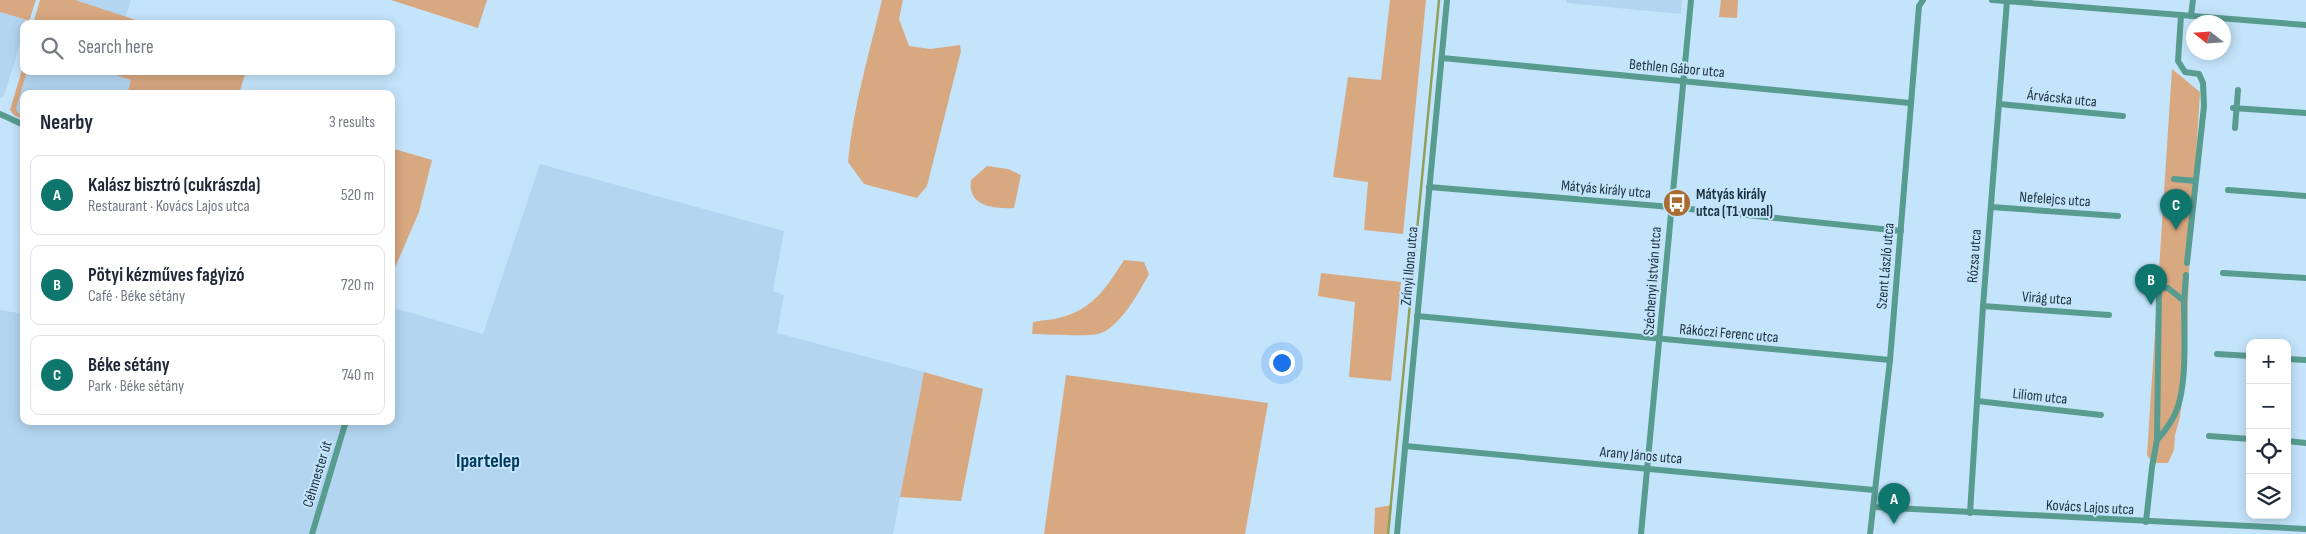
<!DOCTYPE html>
<html lang="en">
<head>
<meta charset="utf-8">
<style>
	body { margin:0; font-family:"Sofia Sans Condensed",sans-serif; background:#f2f2f3; color:#1f2937 }
	.controls { position:absolute; right:15px; bottom:15px; display:grid; overflow:hidden; border-radius:10px; box-shadow:0 2px 12px #0003 }
	.controls button { width:45px; height:45px; display:grid; place-items:center; padding:0; border:0; border-bottom:1px solid #e0e1e3; background:#fff; color:#1f2937; font:25px sans-serif }
	.compass { position:absolute; left:2186px; top:15px; width:45px; height:45px; border-radius:50%; background:#fff; box-shadow:0 2px 12px #0003; rotate:287deg }
	.you { position:absolute; left:1281px; top:362px; width:18px; height:18px; margin:-12px; border:4px solid #fff; border-radius:50%; background:#1a73e8; box-shadow:0 0 0 8px #1a73e833 }
	.badge { display:grid; place-items:center; width:32px; height:32px; border-radius:50%; background:#0f766e; color:#fff; font-size:16px; font-weight:700 }
	.pin { position:absolute; translate:-50% -41px; filter:drop-shadow(0 1px 2px #0008) }
	.pin::after { content:''; position:absolute; top:26px; width:18px; height:15px; background:inherit; clip-path:polygon(0 0,100% 0,50% 100%) }
	.list { margin:0; padding:0; list-style:none }
	h2 { display:flex; justify-content:space-between; align-items:center; height:65px; margin:0; padding:0 20px; font-size:21px }
	h2 small { font-size:16px; font-weight:400; color:#747a83 }
	.list li { display:grid; grid-template-columns:32px 1fr auto; gap:15px; align-items:center; box-sizing:border-box; height:80px; margin:0 10px 10px; padding:0 10px; border:1px solid #e0e1e3; border-radius:10px }
	.list b { display:block; font-size:19px; white-space:nowrap }
	.list p { margin:0; font-size:16px; white-space:nowrap; color:#747a83 }
	.list em { font-size:16px; font-style:normal; color:#747a83 }
	.icon { flex:none; width:28px; height:28px; fill:none; stroke:currentColor; stroke-width:2; stroke-linecap:round; stroke-linejoin:round }
	.map { position:relative; flex:none; width:2306px; height:534px; overflow:hidden }
	.search { position:absolute; background:#fff; box-shadow:0 2px 12px #0003; left:20px; top:20px; width:375px; height:55px; display:flex; align-items:center; gap:12px; box-sizing:border-box; padding:0 18px; border-radius:10px; color:#747a83; font-size:19px }
	.panel { position:absolute; background:#fff; box-shadow:0 2px 12px #0003; left:20px; top:90px; width:375px; height:335px; border-radius:10px }
	.map>svg:first-child { display:block }
	.built { fill:#b3d5f0 }
	.green { fill:#d8a881 }
	.lines { fill:none; stroke-linecap:round; stroke-linejoin:round }
	.stream { stroke:#8ea157; stroke-width:2.5 }
	.street { stroke:#589c90; stroke-width:6 }
	.labels { text-anchor:middle; stroke-width:4; stroke-linejoin:round; paint-order:stroke }
	.street-label { font-size:15px; fill:#1b303f; stroke:#c4e4fb }
	.poi-label { font-size:15px; font-weight:bold; fill:#1b303f; stroke:#c4e4fb; text-anchor:start }
	.district-label { font-size:20px; font-weight:bold; fill:#003a5a; stroke:#c4e4fb }
</style>
</head>
<body>
<div class="map">
<svg width="2306" height="534" viewBox="0 0 2306 534">
	<rect width="100%" height="100%" fill="#c4e4fb"/>
	<!-- built -->
	<g class="built">
		<path d="M49,0H131L123,24H42Z"/>
		<path d="M1566,0H1682L1681,14L1566,3Z"/>
		<path d="M0,12L27,20L24,24V31L4,96L0,98Z"/>
		<path d="M27,71H103L131,80L127,94H24V116L18,113L16,109Z"/>
		<path d="M540,164L784,231L773,291L784,295L777,333L924,372L893,534H0V310L24,314V421H391V307L483,334Z"/>
	</g>
	<!-- green -->
	<g class="green">
		<path d="M0,0H36L28,24H26L27,20L0,12Z"/>
		<path d="M40,0H75L148,24H33Z"/>
		<path d="M391,0H487L478,28Z"/>
		<path d="M882,0H903L899,19L909,46L930,49L960,45L961,51L927,186L917,198L864,184L848,162C853,107 869,54 882,0Z"/>
		<path d="M1390,0H1426L1403,234L1364,230L1368,182L1333,177L1348,77L1381,80Z"/>
		<path d="M1721,0H1738L1737,18L1719,17Z"/>
		<path d="M24,63V71H27L16,109L18,113L24,116V120L14,115L10,110Z"/>
		<path d="M2172,69L2200,92L2189,272L2186,373L2180,417L2175,435L2174,450L2168,463H2153L2147,455Z"/>
		<path d="M103,71H246L239,94H127L131,80Z"/>
		<path d="M391,148L432,160L419,212L391,277Z"/>
		<path d="M987,166L1008,169L1021,175L1014,208C994,209 967,207 971,180Z"/>
		<path d="M1124,260L1144,262L1149,274C1140,291 1118,330 1098,334C1082,337 1049,334 1032,334L1033,322C1045,320 1060,319 1071,314C1096,305 1110,282 1124,260Z"/>
		<path d="M1321,273L1401,282L1391,381L1349,377L1355,302L1318,296Z"/>
		<path d="M924,372L983,389L961,501L900,497Z"/>
		<path d="M1066,375L1268,403L1245,534H1044Z"/>
		<path d="M1392,505L1389,534H1374L1375,508Z"/>
	</g>
	<g class="lines">
		<!-- stream -->
		<path class="stream" d="M1388,534L1439,0"/>
		<!-- street -->
		<g class="street">
			<path d="M1992,0L2306,25"/>
			<path d="M2181,15L2178,61L2185,72L2199,74L2203,83L2204,106L2187,263"/>
			<path d="M2191,16L2193,0"/>
			<path d="M1442,58L1910,103"/>
			<path d="M1999,104L2123,116"/>
			<path d="M2233,108L2306,113"/>
			<path d="M0,114L24,125"/>
			<path d="M2235,128L2238,90"/>
			<path d="M2174,179L2195,181"/>
			<path d="M1429,187L1671,207L1901,231"/>
			<path d="M2228,190L2306,196"/>
			<path d="M1991,207L2118,216"/>
			<path d="M2223,273L2306,278"/>
			<path d="M2184,301L2186,275"/>
			<path d="M1983,306L2109,315"/>
			<path d="M1417,316L1890,360"/>
			<path d="M2217,354L2250,356"/>
			<path d="M2287,359L2306,360"/>
			<path d="M1977,401L2101,415"/>
			<path d="M2209,436L2250,439"/>
			<path d="M2287,441L2306,443"/>
			<path d="M1405,446L1874,490"/>
			<path d="M1874,507L2306,529"/>
			<path d="M1970,513L1983,306L2007,1"/>
			<path d="M2146,522L2152,467L2157,440L2159,288H2168L2184,301C2184,332 2188,386 2175,414C2171,423 2164,432 2157,440"/>
			<path d="M312,534L346,421"/>
			<path d="M1397,534L1447,0"/>
			<path d="M1641,534L1691,0"/>
			<path d="M1870,534L1890,360L1919,6L1923,0"/>
		</g>
	</g>
	<!-- icons -->
	<defs>
		<symbol id="bus-disc" viewBox="-11 -11 22 22"><circle r="9.5" fill="#a96b31" stroke="#c4e4fb"/><path d="M-5-6H5V4H4V6H2V4H-2V6H-4V4H-5ZM-3.5-4V0h7V-4ZM-3.5 1.2v1.5H-2V1.2ZM2 1.2v1.5H3.5V1.2Z" fill="#fff"/></symbol>
	</defs>
	<g fill-rule="evenodd">
		<use href="#bus-disc" x="1661" y="187" width="32" height="32"/>
	</g>
	<g class="labels">
		<!-- street labels -->
		<g class="street-label">
			<text transform="translate(1677 68) rotate(5)" y="5">Bethlen Gábor utca</text>
			<text transform="translate(2062 98) rotate(6)" y="5">Árvácska utca</text>
			<text transform="translate(1606 189) rotate(5)" y="5">Mátyás király utca</text>
			<text transform="translate(2055 199) rotate(4)" y="5">Nefelejcs utca</text>
			<text transform="translate(1974 256) rotate(-86)" y="5">Rózsa utca</text>
			<text transform="translate(1409 266) rotate(-85)" y="5">Zrínyi Ilona utca</text>
			<text transform="translate(1885 266) rotate(-85)" y="5">Szent László utca</text>
			<text transform="translate(1652 281) rotate(-86)" y="5">Széchenyi István utca</text>
			<text transform="translate(2047 298) rotate(4)" y="5">Virág utca</text>
			<text transform="translate(1729 333) rotate(5)" y="5">Rákóczi Ferenc utca</text>
			<text transform="translate(2040 396) rotate(6)" y="5">Liliom utca</text>
			<text transform="translate(1641 455) rotate(5)" y="5">Arany János utca</text>
			<text transform="translate(317 474) rotate(-73)" y="5">Céhmester út</text>
			<text transform="translate(2090 507) rotate(3)" y="5">Kovács Lajos utca</text>
		</g>
		<!-- poi labels -->
		<g class="poi-label">
			<text x="1696" y="199">Mátyás király<tspan x="1696" dy="17">utca (T1 vonal)</tspan></text>
		</g>
		<!-- district labels -->
		<g class="district-label">
			<text x="488" y="467">Ipartelep</text>
		</g>
	</g>
</svg>
<div class="controls">
<button>+</button>
<button>−</button>
<button><svg class="icon" aria-label="locate" viewBox="0 0 24 24"><circle cx="12" cy="12" r="6"/><path d="M12 2v4M12 18v4M2 12h4M18 12h4"/></svg></button>
<button><svg class="icon" aria-label="layers" viewBox="0 0 24 24"><path d="M12 4l9 5-9 5-9-5zM3 14l9 5 9-5"/></svg></button>
</div>
<svg class="compass" viewBox="-18 -18 36 36"><path d="M0-13l5 13h-10z" fill="#e53935"/><path d="M0 13l5-13h-10z" fill="#747a83"/></svg>
<div class="you"></div>
<div class="pin badge" style="left:1894px;top:524px">A</div>
<div class="pin badge" style="left:2151px;top:305px">B</div>
<div class="pin badge" style="left:2176px;top:230px">C</div>
<div class="search"><svg class="icon" aria-label="search" viewBox="0 0 24 24"><circle cx="10" cy="10" r="6"/><path d="M15 15l6 6"/></svg>Search here</div>
<section class="panel">
<h2>Nearby<small>3 results</small></h2>
<ul class="list">
<li><span class="badge">A</span><div><b>Kalász bisztró (cukrászda)</b><p>Restaurant · Kovács Lajos utca</p></div><em>520 m</em></li>
<li><span class="badge">B</span><div><b>Pötyi kézműves fagyizó</b><p>Café · Béke sétány</p></div><em>720 m</em></li>
<li><span class="badge">C</span><div><b>Béke sétány</b><p>Park · Béke sétány</p></div><em>740 m</em></li>
</ul>
</section>
</div>
</body>
</html>
